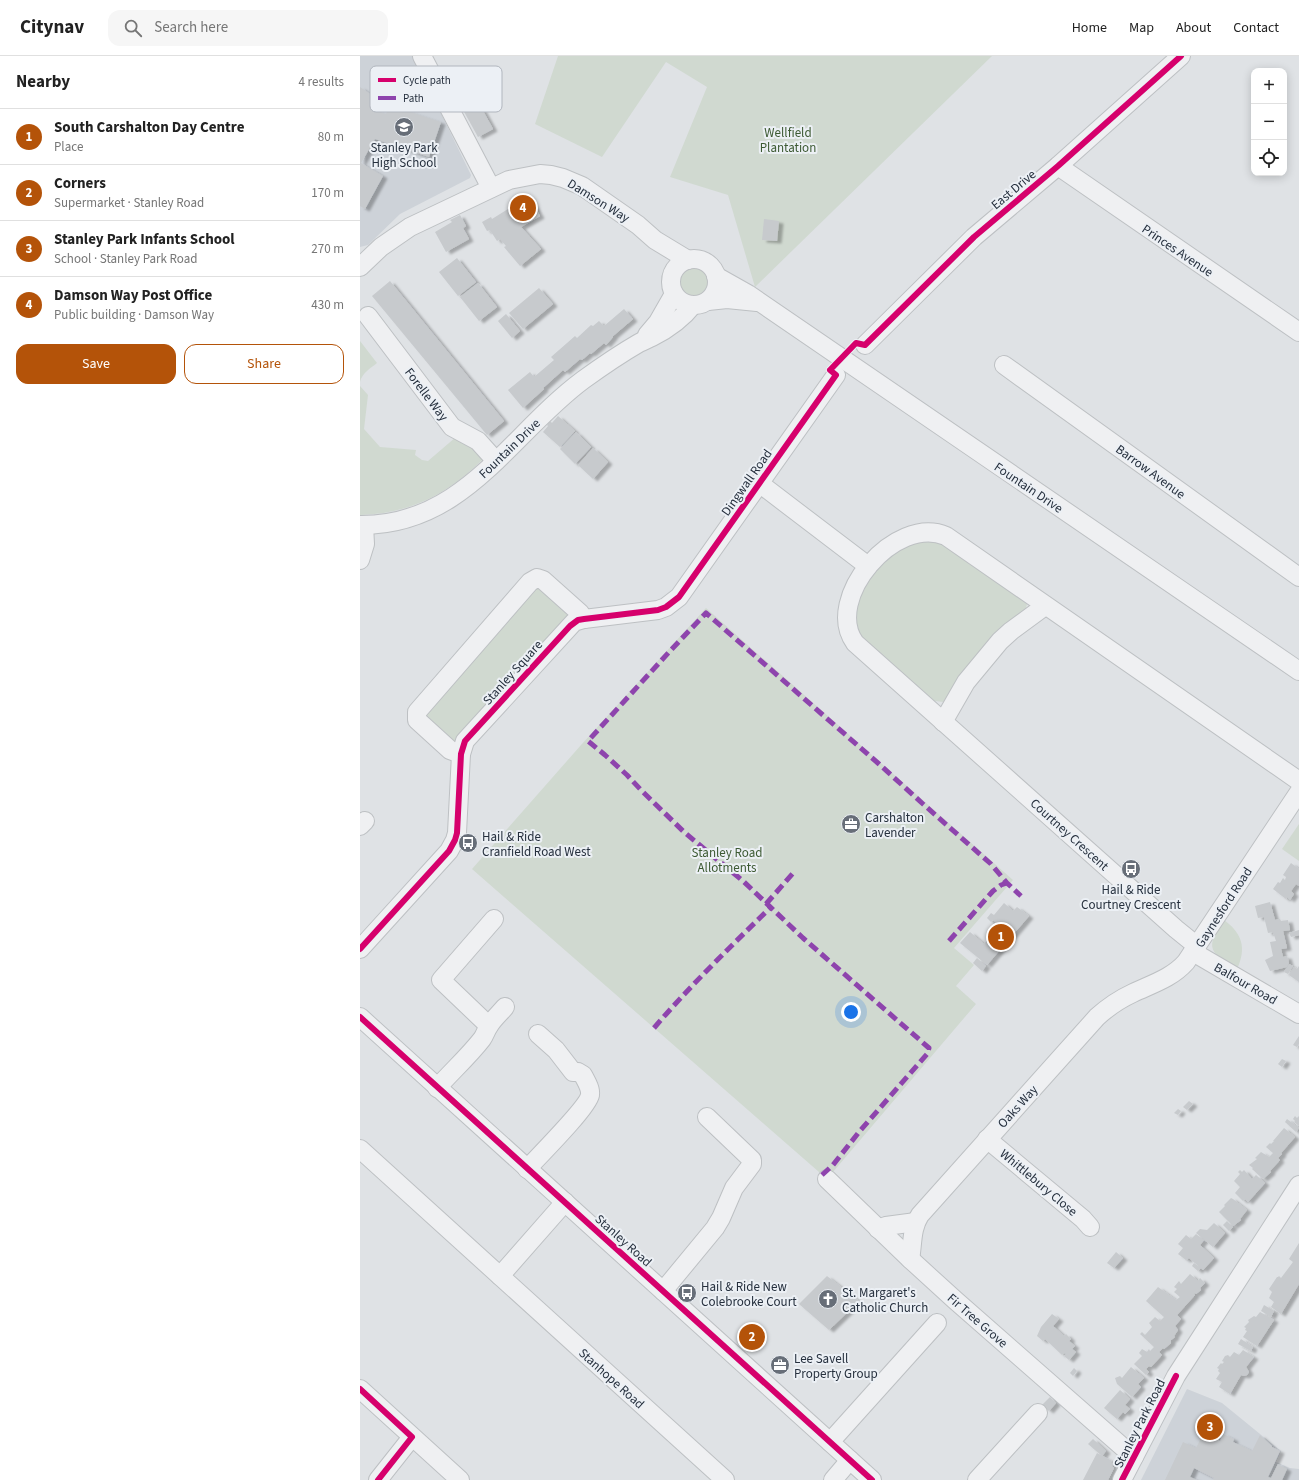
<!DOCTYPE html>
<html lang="en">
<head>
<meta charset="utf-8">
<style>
	body { margin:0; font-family:"Source Sans 3",sans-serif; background:#f6f6f6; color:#222 }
	.controls { position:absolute; right:12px; top:12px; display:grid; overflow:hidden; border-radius:8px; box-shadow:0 2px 10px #0003 }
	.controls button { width:36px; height:36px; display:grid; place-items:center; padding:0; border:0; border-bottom:1px solid #e0e0e0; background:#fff; color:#222; font:20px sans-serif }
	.you { position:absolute; left:491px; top:956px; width:14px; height:14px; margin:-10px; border:3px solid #fff; border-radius:50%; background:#1a73e8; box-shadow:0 0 0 6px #1a73e833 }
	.badge { display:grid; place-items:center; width:26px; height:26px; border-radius:50%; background:#b45309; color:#fff; font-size:13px; font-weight:700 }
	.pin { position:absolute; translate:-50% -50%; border:2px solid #fff; box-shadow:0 1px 4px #0006 }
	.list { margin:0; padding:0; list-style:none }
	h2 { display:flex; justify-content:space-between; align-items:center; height:52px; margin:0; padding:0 16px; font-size:17px }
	h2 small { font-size:13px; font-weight:400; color:#767676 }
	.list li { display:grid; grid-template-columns:26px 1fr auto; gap:12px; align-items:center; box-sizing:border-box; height:56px; padding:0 16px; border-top:1px solid #e0e0e0 }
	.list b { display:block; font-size:15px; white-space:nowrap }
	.list p { margin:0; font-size:13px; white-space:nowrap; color:#767676 }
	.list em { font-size:13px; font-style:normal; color:#767676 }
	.actions { display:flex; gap:8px; padding:12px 16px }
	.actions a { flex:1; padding:9px 0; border:1px solid #b45309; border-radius:12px; text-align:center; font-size:14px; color:#b45309 }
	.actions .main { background:#b45309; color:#fff }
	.icon { flex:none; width:22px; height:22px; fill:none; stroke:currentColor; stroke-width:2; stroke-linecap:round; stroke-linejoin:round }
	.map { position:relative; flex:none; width:939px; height:1424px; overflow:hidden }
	header { display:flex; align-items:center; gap:24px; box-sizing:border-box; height:56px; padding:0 20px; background:#fff; border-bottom:1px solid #e0e0e0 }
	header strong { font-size:19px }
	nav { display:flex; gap:22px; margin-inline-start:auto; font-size:14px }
	.search { width:280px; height:36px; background:#f6f6f6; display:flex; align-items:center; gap:10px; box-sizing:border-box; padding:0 14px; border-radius:12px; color:#767676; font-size:15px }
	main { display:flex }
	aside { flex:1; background:#fff }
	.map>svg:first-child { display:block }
	.built { fill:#cdd2d8 }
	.green { fill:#d0d9d0 }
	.building { fill:#c7cacd; filter:url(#shadow) }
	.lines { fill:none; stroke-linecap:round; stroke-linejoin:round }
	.minor-casing { stroke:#bdc0c3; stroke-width:20 }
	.minor { stroke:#eff0f2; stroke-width:18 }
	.quiet { stroke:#8e44ad; stroke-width:5; stroke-dasharray:10 5; stroke-linecap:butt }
	.cycleway-casing { stroke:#ecf0f5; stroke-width:8 }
	.cycleway { stroke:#d6006c; stroke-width:6 }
	.labels { text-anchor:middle; stroke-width:4; stroke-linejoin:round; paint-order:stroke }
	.park-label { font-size:13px; fill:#3d5a33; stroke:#ecf0f5 }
	.poi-label { font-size:13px; fill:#26303e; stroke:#ecf0f5; text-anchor:start }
	.street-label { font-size:13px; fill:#26303e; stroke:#ecf0f5 }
	.key { fill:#ecf0f5; stroke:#b1b6be; stroke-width:1 }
	.key-label { font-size:11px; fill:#26303e }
</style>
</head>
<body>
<header>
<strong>Citynav</strong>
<div class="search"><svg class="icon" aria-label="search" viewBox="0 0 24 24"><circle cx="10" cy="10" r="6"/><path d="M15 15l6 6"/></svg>Search here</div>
<nav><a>Home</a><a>Map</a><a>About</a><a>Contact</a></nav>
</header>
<main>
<aside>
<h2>Nearby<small>4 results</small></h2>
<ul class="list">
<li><span class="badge">1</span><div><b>South Carshalton Day Centre</b><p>Place</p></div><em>80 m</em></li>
<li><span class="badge">2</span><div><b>Corners</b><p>Supermarket · Stanley Road</p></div><em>170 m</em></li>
<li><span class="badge">3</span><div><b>Stanley Park Infants School</b><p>School · Stanley Park Road</p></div><em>270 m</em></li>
<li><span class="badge">4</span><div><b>Damson Way Post Office</b><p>Public building · Damson Way</p></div><em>430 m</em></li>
</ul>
<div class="actions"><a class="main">Save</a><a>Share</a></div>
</aside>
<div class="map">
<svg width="939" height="1424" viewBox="0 0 939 1424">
	<defs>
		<filter id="shadow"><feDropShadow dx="4.5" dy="2.5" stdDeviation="1" flood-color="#0004"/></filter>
	</defs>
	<rect width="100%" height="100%" fill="#dfe2e5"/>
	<!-- built -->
	<g class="built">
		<path d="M0,0H53L111,119L110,122L40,158L8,189L0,191Z"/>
		<path d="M827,1333L862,1347L921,1395L916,1406L930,1412L939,1413V1424H781Z"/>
	</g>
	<!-- green -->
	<g class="green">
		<path d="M198,0H632L395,231L368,139L310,121L347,31L306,6L242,101L175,68Z"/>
		<circle cx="333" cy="228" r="16"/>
		<path d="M0,285L17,307C11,312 2,317 0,326Z"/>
		<path d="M0,330L8,339L4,373L20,391L56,394L55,399L62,404L68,405L96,381L108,386L124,402C90,437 50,458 0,459Z"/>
		<path d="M555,484L580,485L665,545L667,548L665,556L583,646L568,644L494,574L493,568L502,532L522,506Z"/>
		<path d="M177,528L211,559L95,686L90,687L62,656Z"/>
		<path d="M346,552L653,824L594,892L614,909L596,930L616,948L467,1123L112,813L221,689Z"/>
		<path d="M939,768V805L922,793Z"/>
		<path d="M864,864C882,877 887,892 877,913C850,896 844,893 864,864Z"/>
	</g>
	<!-- building -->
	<g class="building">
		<path d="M0,31L18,43L14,54L26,58L30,49L81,66L69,101L15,83L1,107L23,120L5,153L0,150Z"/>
		<path d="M117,44L133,73L118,81L102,52Z"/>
		<path d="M169,140L180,160L161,171L181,193L160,210L144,191L146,190L140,183L137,185L130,174L127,175L122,166L131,161L132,163Z"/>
		<path d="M100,159L106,170L103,172L109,183L86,196L75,176L92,166L90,164Z"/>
		<path d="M404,163L419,165L417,185L402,184Z"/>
		<path d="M97,202L116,226L98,240L79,216Z"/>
		<path d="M30,225L144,365L127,379L12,240Z"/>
		<path d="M118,227L137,251L119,265L100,241Z"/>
		<path d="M179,232L193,248L163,273L149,257Z"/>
		<path d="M264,253L273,263L253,280V281L246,289L244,287L231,298L230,297L222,304L220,303L205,316L203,314L183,332L184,333L163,352L148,334L170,316L174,321L194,304L191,301L215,280L217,282L231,269L233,270L239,265L244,270Z"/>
		<path d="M146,258L160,275L152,282L138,265Z"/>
		<path d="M198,360L215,375L200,391L183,376L188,370L187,369L190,365L192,367Z"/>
		<path d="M216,376L231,391L215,408L200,393Z"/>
		<path d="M233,392L248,406L233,423L218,409Z"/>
		<path d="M931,807L939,813V830L936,828L931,835L934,838L930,844L927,841L926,843L913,833L918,826L920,827L923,822L925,824L926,821L923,819Z"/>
		<path d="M910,846L915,864L920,863L921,865L928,864L930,874L923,875L927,892L921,893L923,901L927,900L929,907L927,911L910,915L905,904L913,900L910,886L916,885L913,876L908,877L904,861L898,862L895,850Z"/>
		<path d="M644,847L653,855L657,851L669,860L627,909L600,887L610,876L624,888L640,870L633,864L631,866L627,862L631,857L634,859Z"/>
		<path d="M939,874V879L931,881L929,877Z"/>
		<path d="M617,902L626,910L622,915L613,907Z"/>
		<path d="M929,908L933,910L928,918L924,916Z"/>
		<path d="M939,910V926L929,919L934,911L937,913Z"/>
		<path d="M939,980V988L937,991L933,989Z"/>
		<path d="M922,1003L926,1005L922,1011L918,1008Z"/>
		<path d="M829,1045L833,1048L827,1054L823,1051Z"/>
		<path d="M818,1053L821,1055L818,1059L814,1057Z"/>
		<path d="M935,1060L937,1062L939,1060V1070L934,1066L935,1065L933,1063Z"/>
		<path d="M927,1063L939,1072L936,1076L925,1066Z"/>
		<path d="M924,1072L935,1081L921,1097L922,1098L918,1102L920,1104L910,1115L911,1116L903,1123L892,1113L893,1112L889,1109L897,1103L895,1102L901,1096L909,1101L913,1097L906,1091L910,1087L911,1088L914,1085H913Z"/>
		<path d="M880,1114L882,1116L884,1114L892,1123L896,1119L905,1127L888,1146L885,1143L883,1145L875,1137L880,1131L874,1125L880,1118L878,1116Z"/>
		<path d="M871,1142L873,1143L887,1154L880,1163L881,1164L873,1170L859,1156L865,1150L864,1149Z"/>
		<path d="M867,1165L873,1171L869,1175L863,1169Z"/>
		<path d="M854,1167L865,1177L853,1191L836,1177L840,1173L847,1174Z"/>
		<path d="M836,1178L844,1184L840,1189L854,1202L843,1214L829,1202L826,1204L818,1198L823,1192L818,1188L826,1179L831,1183Z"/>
		<path d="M939,1187V1228L921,1258L911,1251L914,1246L909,1242L912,1236L909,1233L917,1221H918L919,1220L921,1222L933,1206L929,1203Z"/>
		<path d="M756,1196L763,1202L754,1212L747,1207Z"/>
		<path d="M834,1207L841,1212L838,1215L832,1210Z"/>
		<path d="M830,1218L838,1225L840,1222L845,1227L840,1232L841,1234L836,1238L835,1237L834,1238L835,1239L817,1259L821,1263L815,1270L818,1274L814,1280L815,1281L811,1284V1287L804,1293L803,1292L799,1296L802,1299L791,1311L789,1310L786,1313L789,1316L786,1319L774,1308L782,1300L779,1297L782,1293L787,1296L789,1293L790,1295L794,1291L780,1278L782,1276L785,1279L792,1271L789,1267L795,1261L800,1265L804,1261L786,1245L798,1231L816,1244L820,1241L814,1236L817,1233L814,1231L819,1225L821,1228Z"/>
		<path d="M467,1220L499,1245L469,1274L439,1248Z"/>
		<path d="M904,1249L914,1255L911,1261L901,1255Z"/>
		<path d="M900,1256L914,1264L897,1290L883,1281L887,1275L885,1274L886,1272L884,1271L889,1266L888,1264L894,1260L896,1261Z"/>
		<path d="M692,1258L699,1263L693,1270L704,1280L706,1278L711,1283L709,1285L715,1290L712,1293L716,1296L709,1304L704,1300L706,1298L704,1297L702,1299L685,1283L683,1285L677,1280L681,1271Z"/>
		<path d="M881,1283L893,1291L891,1295L878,1288Z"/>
		<path d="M883,1294L894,1301L886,1311L889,1316L887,1319L884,1320L881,1319L870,1338L859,1331L862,1326L856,1323L860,1317L858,1315L859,1313L857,1312L861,1307L862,1308L864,1306L862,1305L865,1300L868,1299L870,1301L874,1296L879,1299Z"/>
		<path d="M771,1311L784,1322L778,1328L781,1331L772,1341L757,1328L755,1322L760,1320L762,1322Z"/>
		<path d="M714,1312L717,1315L713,1320L710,1317Z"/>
		<path d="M760,1334L770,1343L765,1349L770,1353L765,1358L763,1356L757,1363L744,1352Z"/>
		<path d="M690,1341L696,1347L689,1355L682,1349Z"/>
		<path d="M843,1378L851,1382L854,1378L859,1380L857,1383L860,1385L863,1378L874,1383L873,1386L892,1395L900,1379L912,1390V1391L920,1395L908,1421L911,1422L918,1408L927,1413L922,1424H853L854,1422L834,1412L830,1421L837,1424H805L823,1386L836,1392Z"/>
		<path d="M733,1383L746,1395L742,1400L728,1388Z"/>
		<path d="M737,1397L752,1405L751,1407L753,1408L752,1410L754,1412L748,1424H723Z"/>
	</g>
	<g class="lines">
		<defs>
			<g id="minor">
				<path d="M62,0L131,132"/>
				<path d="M698,110L939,276"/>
				<circle cx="334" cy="226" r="23"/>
				<path d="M0,211L21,191L50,171L149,124L180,118L191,119L203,122L222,130L278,169L295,184L328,204"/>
				<path d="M356,220L388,238L939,615"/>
				<path d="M348,245L367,243L397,246"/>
				<path d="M8,260L92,371L118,385L136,405"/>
				<path d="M287,279L298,266L314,238"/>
				<path d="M505,289L614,181L698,110L821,0"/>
				<path d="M644,309L939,521"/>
				<path d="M399,427L508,510"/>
				<path d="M0,469C104,470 149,379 223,324C241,311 260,298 279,287C283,285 288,283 292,281C308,273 322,263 333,249"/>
				<path d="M0,504L5,488L4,469"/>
				<path d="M583,666L606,626L640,585L651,575L685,550"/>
				<path d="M101,698L90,694L57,664V656L170,526L177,522L183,524L220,557L224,563"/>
				<path d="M0,770L5,765"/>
				<path d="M837,890L816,873L495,587C463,543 535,458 586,480L939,725"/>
				<path d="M0,893L89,795L95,784L97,777L101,698L105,685L214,566L224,563L298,554L306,551L319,541L476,319"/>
				<path d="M833,896L939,958"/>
				<path d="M0,961L512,1424"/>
				<path d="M128,971L126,967L81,924L134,863"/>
				<path d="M77,1032C92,1015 108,1001 122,983C125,979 126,974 129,970C133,963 140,957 145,951"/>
				<path d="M627,1083L723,1163L730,1171"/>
				<path d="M0,1093L365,1424"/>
				<path d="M167,1113C178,1101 228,1051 230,1039C231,1032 226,1025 223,1019L218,1016H213L196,994L178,978"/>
				<path d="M467,1123L550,1203L595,1244L774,1401"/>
				<path d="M518,1173L526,1170L556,1166"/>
				<path d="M550,1203C553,1188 551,1173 560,1159L737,961C748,951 760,943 773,937C792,928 812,922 826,906L939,736"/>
				<path d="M140,1220L205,1146"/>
				<path d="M303,1235L355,1172L361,1162L374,1132L392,1108V1104L347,1061"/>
				<path d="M0,1333L100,1424"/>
				<path d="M470,1386L577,1267"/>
				<path d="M18,1424L52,1381"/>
				<path d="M473,1424L490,1404"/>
				<path d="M617,1424L678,1357"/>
				<path d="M762,1424L816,1320L939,1129"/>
			</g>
		</defs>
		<!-- minor casing -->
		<use href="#minor" class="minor-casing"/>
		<!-- minor -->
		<use href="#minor" class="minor"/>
		<!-- quiet -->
		<g class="quiet">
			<path d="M406,848L435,815"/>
			<path d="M589,885L633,835L641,829L647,827"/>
			<path d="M294,972C330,930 370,891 410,852"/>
			<path d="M462,1119L473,1109L499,1076L567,998L569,992L443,882L383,825L324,776L281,734L267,719L245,699L228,685L310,595L346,557L519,708L563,748L631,808L647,827L661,840"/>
		</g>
		<defs>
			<g id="cycleway">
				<path d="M0,893L89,795L95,784L97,777L101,698L105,685L210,570L218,564L224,563L298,554L306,551L319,541L476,319L470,314L496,287L505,289L614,181L698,110L821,0"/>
				<path d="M0,961L512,1424"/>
				<path d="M0,1333L52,1381L18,1424"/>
				<path d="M762,1424L816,1320"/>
			</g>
		</defs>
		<!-- cycleway casing -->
		<use href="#cycleway" class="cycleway-casing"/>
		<!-- cycleway -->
		<use href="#cycleway" class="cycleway"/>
	</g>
	<!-- icons -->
	<defs>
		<symbol id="school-disc" viewBox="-11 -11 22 22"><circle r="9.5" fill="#676e78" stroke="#ecf0f5"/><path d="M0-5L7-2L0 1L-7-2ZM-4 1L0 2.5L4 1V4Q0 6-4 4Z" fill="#fff"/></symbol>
		<symbol id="office-disc" viewBox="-11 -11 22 22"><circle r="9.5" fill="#676e78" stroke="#ecf0f5"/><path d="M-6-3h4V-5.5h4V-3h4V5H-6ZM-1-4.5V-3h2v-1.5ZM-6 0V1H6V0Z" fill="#fff"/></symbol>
		<symbol id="bus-disc" viewBox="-11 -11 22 22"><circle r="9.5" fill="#676e78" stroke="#ecf0f5"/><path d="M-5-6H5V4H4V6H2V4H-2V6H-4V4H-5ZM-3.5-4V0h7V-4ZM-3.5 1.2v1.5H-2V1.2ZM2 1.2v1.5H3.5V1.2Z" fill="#fff"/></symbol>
		<symbol id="church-disc" viewBox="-11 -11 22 22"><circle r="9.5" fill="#676e78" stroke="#ecf0f5"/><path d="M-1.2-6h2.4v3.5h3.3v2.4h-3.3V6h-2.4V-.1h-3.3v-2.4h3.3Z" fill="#fff"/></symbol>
	</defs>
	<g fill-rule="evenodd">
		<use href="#school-disc" x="33" y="60" width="22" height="22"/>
		<use href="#office-disc" x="480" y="757" width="22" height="22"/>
		<use href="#bus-disc" x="97" y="776" width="22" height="22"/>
		<use href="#bus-disc" x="760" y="802" width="22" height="22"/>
		<use href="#bus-disc" x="316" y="1226" width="22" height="22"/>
		<use href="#church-disc" x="457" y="1232" width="22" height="22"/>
		<use href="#office-disc" x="409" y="1298" width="22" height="22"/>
	</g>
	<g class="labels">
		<!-- park labels -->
		<g class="park-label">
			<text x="428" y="81">Wellfield<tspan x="428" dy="15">Plantation</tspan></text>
			<text x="367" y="801">Stanley Road<tspan x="367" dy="15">Allotments</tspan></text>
		</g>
		<!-- poi labels -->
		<g class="poi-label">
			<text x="44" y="96" text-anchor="middle">Stanley Park<tspan x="44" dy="15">High School</tspan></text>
			<text x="505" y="766">Carshalton<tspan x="505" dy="15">Lavender</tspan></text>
			<text x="122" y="785">Hail &amp; Ride<tspan x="122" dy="15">Cranfield Road West</tspan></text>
			<text x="771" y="838" text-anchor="middle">Hail &amp; Ride<tspan x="771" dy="15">Courtney Crescent</tspan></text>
			<text x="341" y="1235">Hail &amp; Ride New<tspan x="341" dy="15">Colebrooke Court</tspan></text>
			<text x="482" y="1241">St. Margaret's<tspan x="482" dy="15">Catholic Church</tspan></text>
			<text x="434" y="1307">Lee Savell<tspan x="434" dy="15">Property Group</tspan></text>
		</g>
		<!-- street labels -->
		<g class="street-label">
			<text transform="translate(653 133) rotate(-40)" y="5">East Drive</text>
			<text transform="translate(239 144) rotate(32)" y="5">Damson Way</text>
			<text transform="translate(818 194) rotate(34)" y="5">Princes Avenue</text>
			<text transform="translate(67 338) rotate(53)" y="5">Forelle Way</text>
			<text transform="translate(149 392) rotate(-44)" y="5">Fountain Drive</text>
			<text transform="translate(791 415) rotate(36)" y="5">Barrow Avenue</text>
			<text transform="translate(386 426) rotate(-55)" y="5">Dingwall Road</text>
			<text transform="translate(669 431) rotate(34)" y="5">Fountain Drive</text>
			<text transform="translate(152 616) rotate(-48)" y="5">Stanley Square</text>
			<text transform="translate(710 778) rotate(42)" y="5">Courtney Crescent</text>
			<text transform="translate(863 851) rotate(-57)" y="5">Gaynesford Road</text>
			<text transform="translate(886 927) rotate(30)" y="5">Balfour Road</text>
			<text transform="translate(657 1050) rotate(-48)" y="5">Oaks Way</text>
			<text transform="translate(679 1126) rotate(40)" y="5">Whittlebury Close</text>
			<text transform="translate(264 1184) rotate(42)" y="5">Stanley Road</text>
			<text transform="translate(618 1264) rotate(41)" y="5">Fir Tree Grove</text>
			<text transform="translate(252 1322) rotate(42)" y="5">Stanhope Road</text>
			<text transform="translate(779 1367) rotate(-63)" y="5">Stanley Park Road</text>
		</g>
	</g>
	<!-- legend -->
	<rect x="10" y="10" width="132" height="46" rx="6" class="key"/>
	<rect x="18" y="22" width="18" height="4" fill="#d6006c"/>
	<rect x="18" y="40" width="18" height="4" fill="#8e44ad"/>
	<g class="key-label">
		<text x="43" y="28">Cycle path</text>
		<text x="43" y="46">Path</text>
	</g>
</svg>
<div class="controls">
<button>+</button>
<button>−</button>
<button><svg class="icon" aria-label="locate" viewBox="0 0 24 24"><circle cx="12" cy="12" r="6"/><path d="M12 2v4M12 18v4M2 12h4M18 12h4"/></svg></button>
</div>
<div class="you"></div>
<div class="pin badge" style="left:641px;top:881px">1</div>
<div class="pin badge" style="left:392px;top:1281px">2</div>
<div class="pin badge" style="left:850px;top:1371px">3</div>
<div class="pin badge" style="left:163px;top:152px">4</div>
</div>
</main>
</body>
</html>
